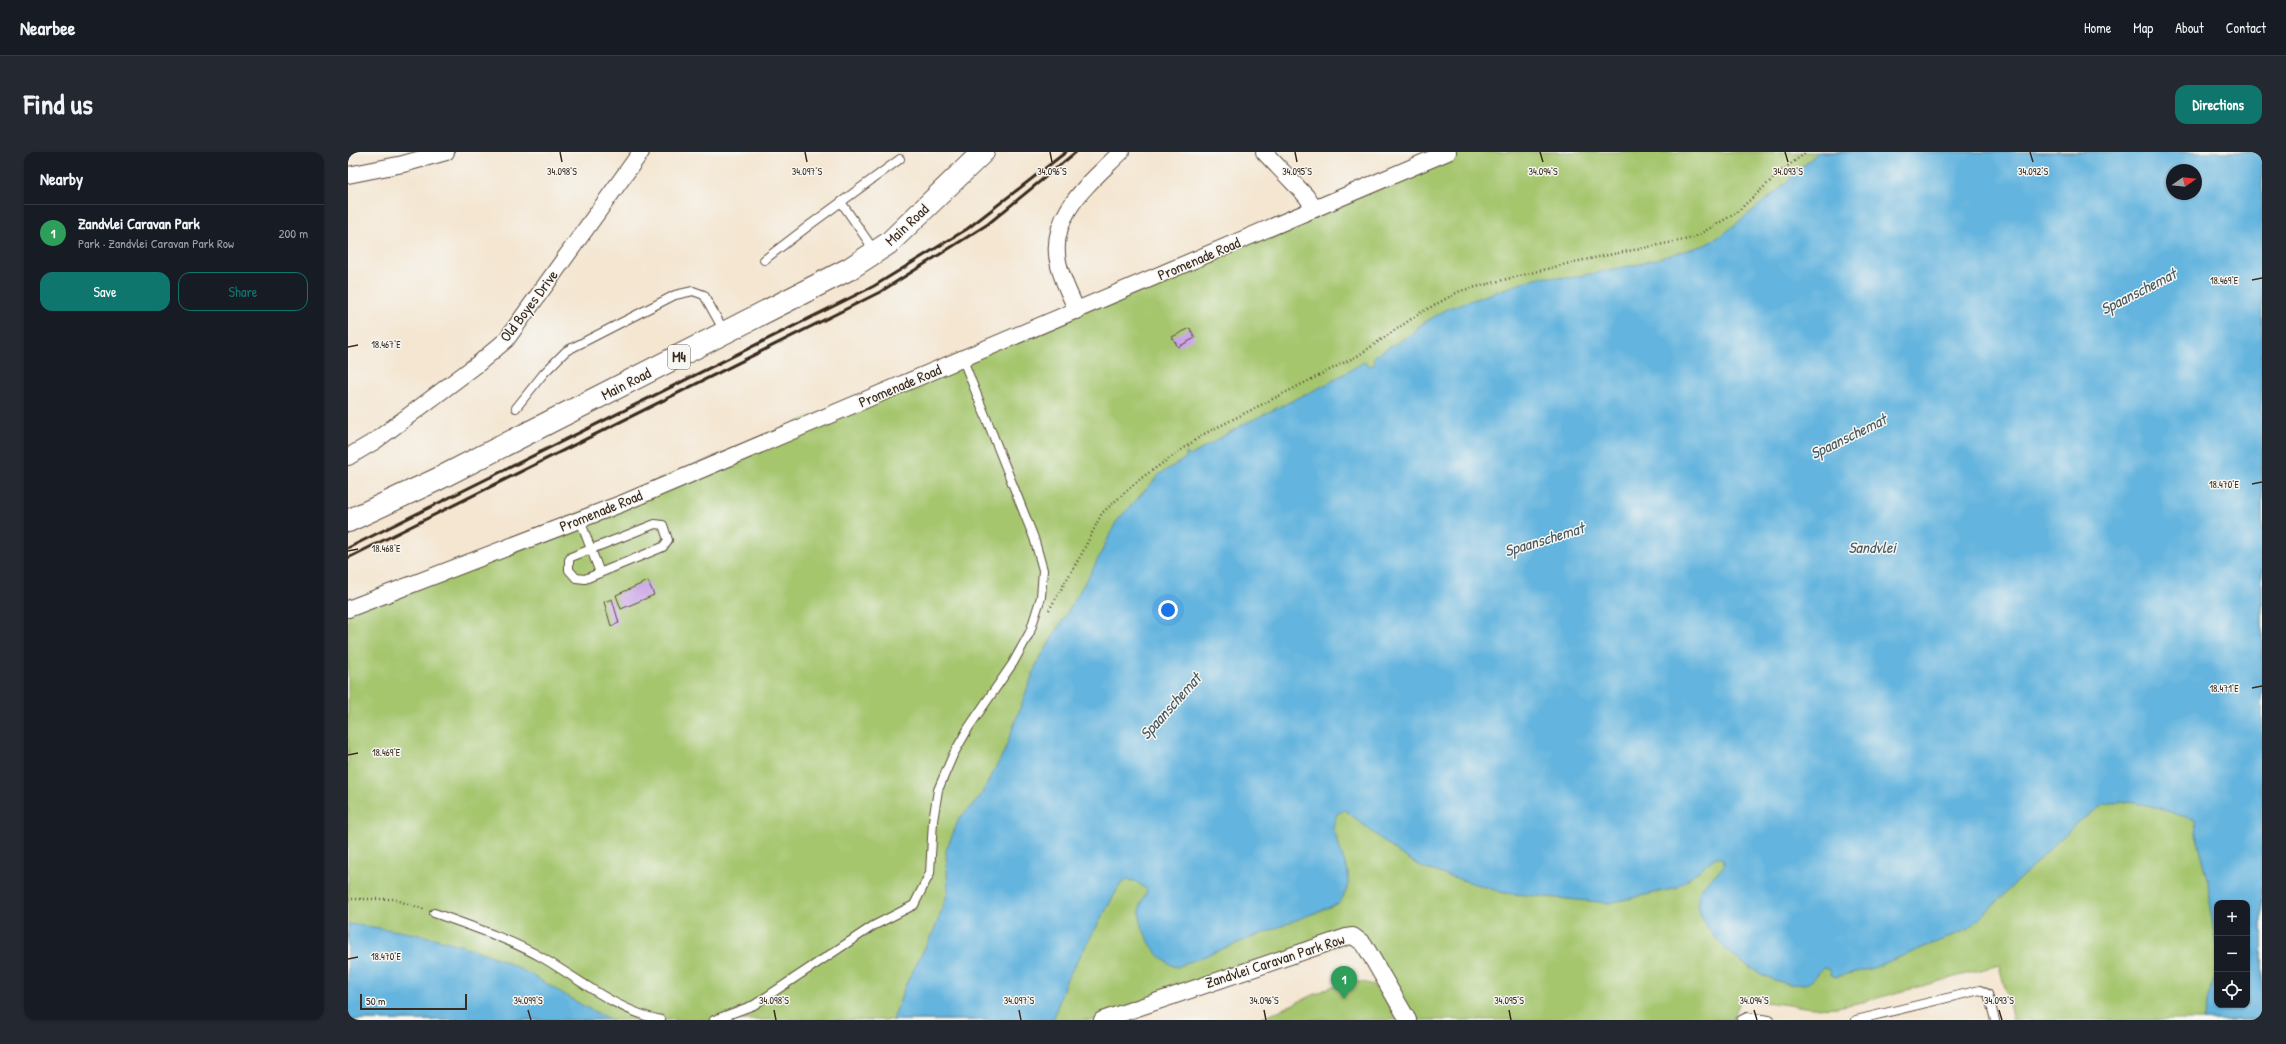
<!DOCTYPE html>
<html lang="en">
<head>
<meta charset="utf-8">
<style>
	body { margin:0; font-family:"Patrick Hand",sans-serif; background:#242831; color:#f1f3f6 }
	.controls { position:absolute; right:12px; bottom:12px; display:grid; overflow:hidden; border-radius:8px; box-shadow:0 1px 3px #0004 }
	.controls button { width:36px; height:36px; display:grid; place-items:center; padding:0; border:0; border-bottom:1px solid #363941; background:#171b24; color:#f1f3f6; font:20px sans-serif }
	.compass { position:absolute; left:1818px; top:12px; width:36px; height:36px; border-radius:50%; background:#171b24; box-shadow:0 1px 3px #0004; rotate:76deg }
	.scale { position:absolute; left:12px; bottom:10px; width:107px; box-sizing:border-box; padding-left:4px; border:2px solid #3b2a1e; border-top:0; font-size:11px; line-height:14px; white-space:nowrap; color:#3b2a1e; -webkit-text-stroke:3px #f6f6f2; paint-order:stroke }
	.you { position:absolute; left:820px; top:458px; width:14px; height:14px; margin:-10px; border:3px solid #fff; border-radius:50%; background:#1a73e8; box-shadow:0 0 0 6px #1a73e833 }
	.badge { display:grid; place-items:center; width:26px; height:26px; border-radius:50%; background:#0f766e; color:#fff; font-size:13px; font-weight:700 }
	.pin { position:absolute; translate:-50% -33px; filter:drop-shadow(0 1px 2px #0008) }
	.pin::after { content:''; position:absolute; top:21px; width:14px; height:12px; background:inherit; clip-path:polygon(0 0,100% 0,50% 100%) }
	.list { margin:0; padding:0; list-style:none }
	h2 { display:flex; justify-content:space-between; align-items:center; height:52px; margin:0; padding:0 16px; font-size:17px }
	h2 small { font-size:13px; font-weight:400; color:#9ea1a6 }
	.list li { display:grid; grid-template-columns:26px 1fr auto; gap:12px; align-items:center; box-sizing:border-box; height:56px; padding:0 16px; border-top:1px solid #363941 }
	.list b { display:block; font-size:15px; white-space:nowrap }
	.list p { margin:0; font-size:13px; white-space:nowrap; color:#9ea1a6 }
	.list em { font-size:13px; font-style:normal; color:#9ea1a6 }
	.actions { display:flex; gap:8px; padding:12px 16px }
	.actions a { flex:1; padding:9px 0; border:1px solid #0f766e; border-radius:12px; text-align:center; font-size:14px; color:#0f766e }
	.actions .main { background:#0f766e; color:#fff }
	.icon { flex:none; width:22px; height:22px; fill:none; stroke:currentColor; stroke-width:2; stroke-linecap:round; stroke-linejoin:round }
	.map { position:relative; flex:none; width:1914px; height:868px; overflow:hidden; border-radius:12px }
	header { display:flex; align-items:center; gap:24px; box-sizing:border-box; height:56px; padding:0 20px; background:#171b24; border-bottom:1px solid #363941 }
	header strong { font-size:19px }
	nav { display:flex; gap:22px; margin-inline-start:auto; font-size:14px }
	.intro { display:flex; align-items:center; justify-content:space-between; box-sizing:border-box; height:96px; padding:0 24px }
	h1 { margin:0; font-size:28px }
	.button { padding:10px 18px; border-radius:12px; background:#0f766e; color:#fff; font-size:14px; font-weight:700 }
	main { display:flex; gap:24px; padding:0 24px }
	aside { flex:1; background:#171b24; border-radius:12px; box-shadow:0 1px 3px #0004 }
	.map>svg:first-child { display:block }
	.green { fill:#a6c66e; stroke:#707846; fill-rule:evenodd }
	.water { fill:#63b4de; stroke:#4f6f7e; fill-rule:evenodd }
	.building { fill:#c89fe7 }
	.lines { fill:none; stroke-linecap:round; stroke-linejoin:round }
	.lane-casing { stroke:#574639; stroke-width:10 }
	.street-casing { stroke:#574639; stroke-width:18 }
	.primary-casing { stroke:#574639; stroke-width:24 }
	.path { stroke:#574639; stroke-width:2.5; stroke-dasharray:1 3; stroke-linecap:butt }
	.lane { stroke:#fff; stroke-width:8 }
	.street { stroke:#fff; stroke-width:16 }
	.primary { stroke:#fff; stroke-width:22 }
	.rail { stroke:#3b2a1e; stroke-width:3 }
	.ticks { fill:none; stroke:#3b2a1e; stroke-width:1.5 }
	.labels { text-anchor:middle; stroke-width:3; stroke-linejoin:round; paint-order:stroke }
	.shield { fill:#f6f6f2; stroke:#73675e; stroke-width:1 }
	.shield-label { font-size:14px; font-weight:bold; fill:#3b2a1e }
	.street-label { font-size:15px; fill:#3b2a1e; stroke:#f6f6f2 }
	.water-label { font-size:16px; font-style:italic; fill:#495a61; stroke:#f6f6f2 }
	.ticks-label { font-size:10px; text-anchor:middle; fill:#3b2a1e; stroke:#f6f6f2; stroke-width:3; stroke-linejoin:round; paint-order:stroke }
</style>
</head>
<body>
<header>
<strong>Nearbee</strong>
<nav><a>Home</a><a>Map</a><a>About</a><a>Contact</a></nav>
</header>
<div class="intro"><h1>Find us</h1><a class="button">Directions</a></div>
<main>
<aside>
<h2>Nearby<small></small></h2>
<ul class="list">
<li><span class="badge" style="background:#2e9e5b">1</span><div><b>Zandvlei Caravan Park</b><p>Park · Zandvlei Caravan Park Row</p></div><em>200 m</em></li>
</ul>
<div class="actions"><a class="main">Save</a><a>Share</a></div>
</aside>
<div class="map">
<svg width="1914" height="868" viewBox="0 0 1914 868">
	<rect width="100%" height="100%" fill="#f6f6f2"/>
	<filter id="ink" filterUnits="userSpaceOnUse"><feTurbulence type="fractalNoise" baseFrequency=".025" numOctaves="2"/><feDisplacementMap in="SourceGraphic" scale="8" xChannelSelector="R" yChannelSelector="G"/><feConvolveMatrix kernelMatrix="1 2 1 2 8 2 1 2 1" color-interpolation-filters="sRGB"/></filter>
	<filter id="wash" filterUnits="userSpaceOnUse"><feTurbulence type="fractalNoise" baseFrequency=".012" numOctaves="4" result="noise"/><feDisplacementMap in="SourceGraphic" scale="16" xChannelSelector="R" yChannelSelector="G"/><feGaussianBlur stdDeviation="0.9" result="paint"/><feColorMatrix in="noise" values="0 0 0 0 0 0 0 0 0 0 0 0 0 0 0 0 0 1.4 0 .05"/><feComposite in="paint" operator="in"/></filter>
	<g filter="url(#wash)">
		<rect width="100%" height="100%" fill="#f4e6d1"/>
		<!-- green -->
		<g class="green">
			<path d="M1100,0H1914V868H1665L1651,813L1515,850L1489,855L1465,856L1393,847L1385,868H1062L1018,785L752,868H0V457ZM1824,18H1848V42H1824ZM1869,751H1899V853H1869Z"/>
			<path d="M1007,830C1035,829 1036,848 1049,868H910L983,835Z"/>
		</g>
		<!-- water -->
		<g class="water">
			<path d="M1470,0H1914V868H1855L1869,816V853H1899V751H1869V800L1861,750L1860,726L1848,682L1847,668L1800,653L1772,649L1755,653L1732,669L1710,689L1621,777L1525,816L1487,825L1483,823L1482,818L1475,816C1471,820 1465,829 1460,831C1423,843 1345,783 1350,745C1351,732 1370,723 1377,712L1374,706L1368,705L1329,736L1261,751L1156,741L1075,716L1049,700L997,658L989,662L985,675L1000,721V735L992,751L829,815C809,810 789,776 792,755C792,750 797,744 799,738L787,729L779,728L772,733L718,829L705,868H545L557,834L588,774L600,740L598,698L611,667L632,645L656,600L688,513L746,415L768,370L812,322L838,306V301L842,304L894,273L979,232L1016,210L1021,214L1027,212L1025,207L1028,203L1067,180L1071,174L1098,157L1188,126L1202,125L1221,126L1291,112L1357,93L1374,83L1428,40ZM1824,18H1848V42H1824Z"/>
			<path d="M0,772C54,778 110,788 160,811C196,827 228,853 264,868H0Z"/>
		</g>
		<g id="blocks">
			<!-- building -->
			<g class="building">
				<path d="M842,176L847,186L830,195L824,185Z"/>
				<path d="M300,429L306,443L273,457L268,443Z"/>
				<path d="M264,447L271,471L263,474L256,450Z"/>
			</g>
		</g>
	</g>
	<g filter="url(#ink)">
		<use href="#blocks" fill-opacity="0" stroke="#574639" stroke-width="1"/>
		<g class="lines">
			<defs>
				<g id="lane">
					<path d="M493,50L526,98"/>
					<path d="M416,108L463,72L552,7"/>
					<path d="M168,256L196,221L218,199L327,143L345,139L356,143L376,179"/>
					<path d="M232,368L252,421"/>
					<path d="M307,372L315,373L320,388L315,395L237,427L228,426L221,418V408L223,405Z"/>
					<path d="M86,761C122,774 159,786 193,805C231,827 269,859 313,868"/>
					<path d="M366,868L406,853L525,774L566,753L582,721L585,669L590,638L605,603L621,575L665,511L682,480L693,445L695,418L686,386L615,208"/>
					<path d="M1393,868L1399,865L1421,868"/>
					<path d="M1508,868L1632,838L1640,842L1647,868"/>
				</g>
				<g id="street">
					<path d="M916,0L958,44L967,57"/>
					<path d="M0,23L55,12L98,0"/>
					<path d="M729,159C723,145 715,130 711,114C698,64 742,31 773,0"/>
					<path d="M0,305L27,289L131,211L158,188L293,0"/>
					<path d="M0,457L275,351L1100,0"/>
					<path d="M754,868L998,785L1005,784L1016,792L1060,868"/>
				</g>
				<path id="primary" d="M0,369L88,328L501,117L541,91L635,0"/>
			</defs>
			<!-- lane casing -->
			<use href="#lane" class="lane-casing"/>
			<!-- street casing -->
			<use href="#street" class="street-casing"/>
			<!-- primary casing -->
			<use href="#primary" class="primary-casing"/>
			<!-- path -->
			<g class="path">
				<path d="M701,458L733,403L754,361L792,327L856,282L1011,203L1072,161L1112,139L1226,110L1345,86L1388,61L1433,19L1459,0"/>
				<path d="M0,747H45L78,758"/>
			</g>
			<!-- lane -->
			<use href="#lane" class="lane"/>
			<!-- street -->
			<use href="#street" class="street"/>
			<!-- primary -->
			<use href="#primary" class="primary"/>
			<!-- rail -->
			<g class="rail">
				<path d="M0,396L526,134L619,77L718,0"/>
				<path d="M0,406L532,140L640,72L728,0"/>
			</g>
		</g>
	</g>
	<!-- ticks -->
	<path class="ticks" d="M212,0L214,10M457,0L459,10M702,0L704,10M947,0L949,10M1192,0L1195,10M1437,0L1440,10M1682,0L1685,10M1904,128L1914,126M0,195L10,193M1904,332L1914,330M0,399L10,397M1904,536L1914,534M0,603L10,601M0,807L10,805M180,858L183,868M426,858L428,868M671,858L673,868M916,858L918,868M1161,858L1163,868M1406,858L1409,868M1651,858L1654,868"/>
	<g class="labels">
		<!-- shield labels -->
		<rect class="shield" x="320" y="193" width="22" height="24" rx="3"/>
		<g class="shield-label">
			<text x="331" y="210">M4</text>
		</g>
		<!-- street labels -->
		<g class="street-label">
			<text transform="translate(559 73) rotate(-43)" y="5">Main Road</text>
			<text transform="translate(851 107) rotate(-23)" y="5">Promenade Road</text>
			<text transform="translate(181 154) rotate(-53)" y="5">Old Boyes Drive</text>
			<text transform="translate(278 232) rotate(-27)" y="5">Main Road</text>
			<text transform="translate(552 234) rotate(-23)" y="5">Promenade Road</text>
			<text transform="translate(253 359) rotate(-22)" y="5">Promenade Road</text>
			<text transform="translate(927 809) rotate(-18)" y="5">Zandvlei Caravan Park Row</text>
		</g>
		<!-- water labels -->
		<g class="water-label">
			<text transform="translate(1790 139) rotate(-27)" y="6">Spaanschemat</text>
			<text transform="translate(1500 284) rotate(-26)" y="6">Spaanschemat</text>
			<text transform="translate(1196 387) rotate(-17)" y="6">Spaanschemat</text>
			<text x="1524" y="401">Sandvlei</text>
			<text transform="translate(822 554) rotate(-48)" y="6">Spaanschemat</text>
		</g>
	</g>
	<g class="ticks-label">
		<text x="214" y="23">34.098°S</text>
		<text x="459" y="23">34.097°S</text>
		<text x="704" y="23">34.096°S</text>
		<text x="949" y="23">34.095°S</text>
		<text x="1195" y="23">34.094°S</text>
		<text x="1440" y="23">34.093°S</text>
		<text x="1685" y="23">34.092°S</text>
		<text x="1876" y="132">18.469°E</text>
		<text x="38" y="196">18.467°E</text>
		<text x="1876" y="336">18.470°E</text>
		<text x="38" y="400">18.468°E</text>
		<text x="1876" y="540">18.471°E</text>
		<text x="38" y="604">18.469°E</text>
		<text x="38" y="808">18.470°E</text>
		<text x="180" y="852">34.099°S</text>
		<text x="426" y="852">34.098°S</text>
		<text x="671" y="852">34.097°S</text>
		<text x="916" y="852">34.096°S</text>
		<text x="1161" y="852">34.095°S</text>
		<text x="1406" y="852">34.094°S</text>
		<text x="1651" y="852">34.093°S</text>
	</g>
</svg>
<div class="controls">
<button>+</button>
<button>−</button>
<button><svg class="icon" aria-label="locate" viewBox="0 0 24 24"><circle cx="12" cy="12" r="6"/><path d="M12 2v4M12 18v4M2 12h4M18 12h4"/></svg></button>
</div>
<svg class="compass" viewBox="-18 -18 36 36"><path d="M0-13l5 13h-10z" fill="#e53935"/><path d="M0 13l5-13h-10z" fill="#9ea1a6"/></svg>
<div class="scale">50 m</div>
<div class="you"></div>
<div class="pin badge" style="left:996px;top:847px;background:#2e9e5b">1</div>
</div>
</main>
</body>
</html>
